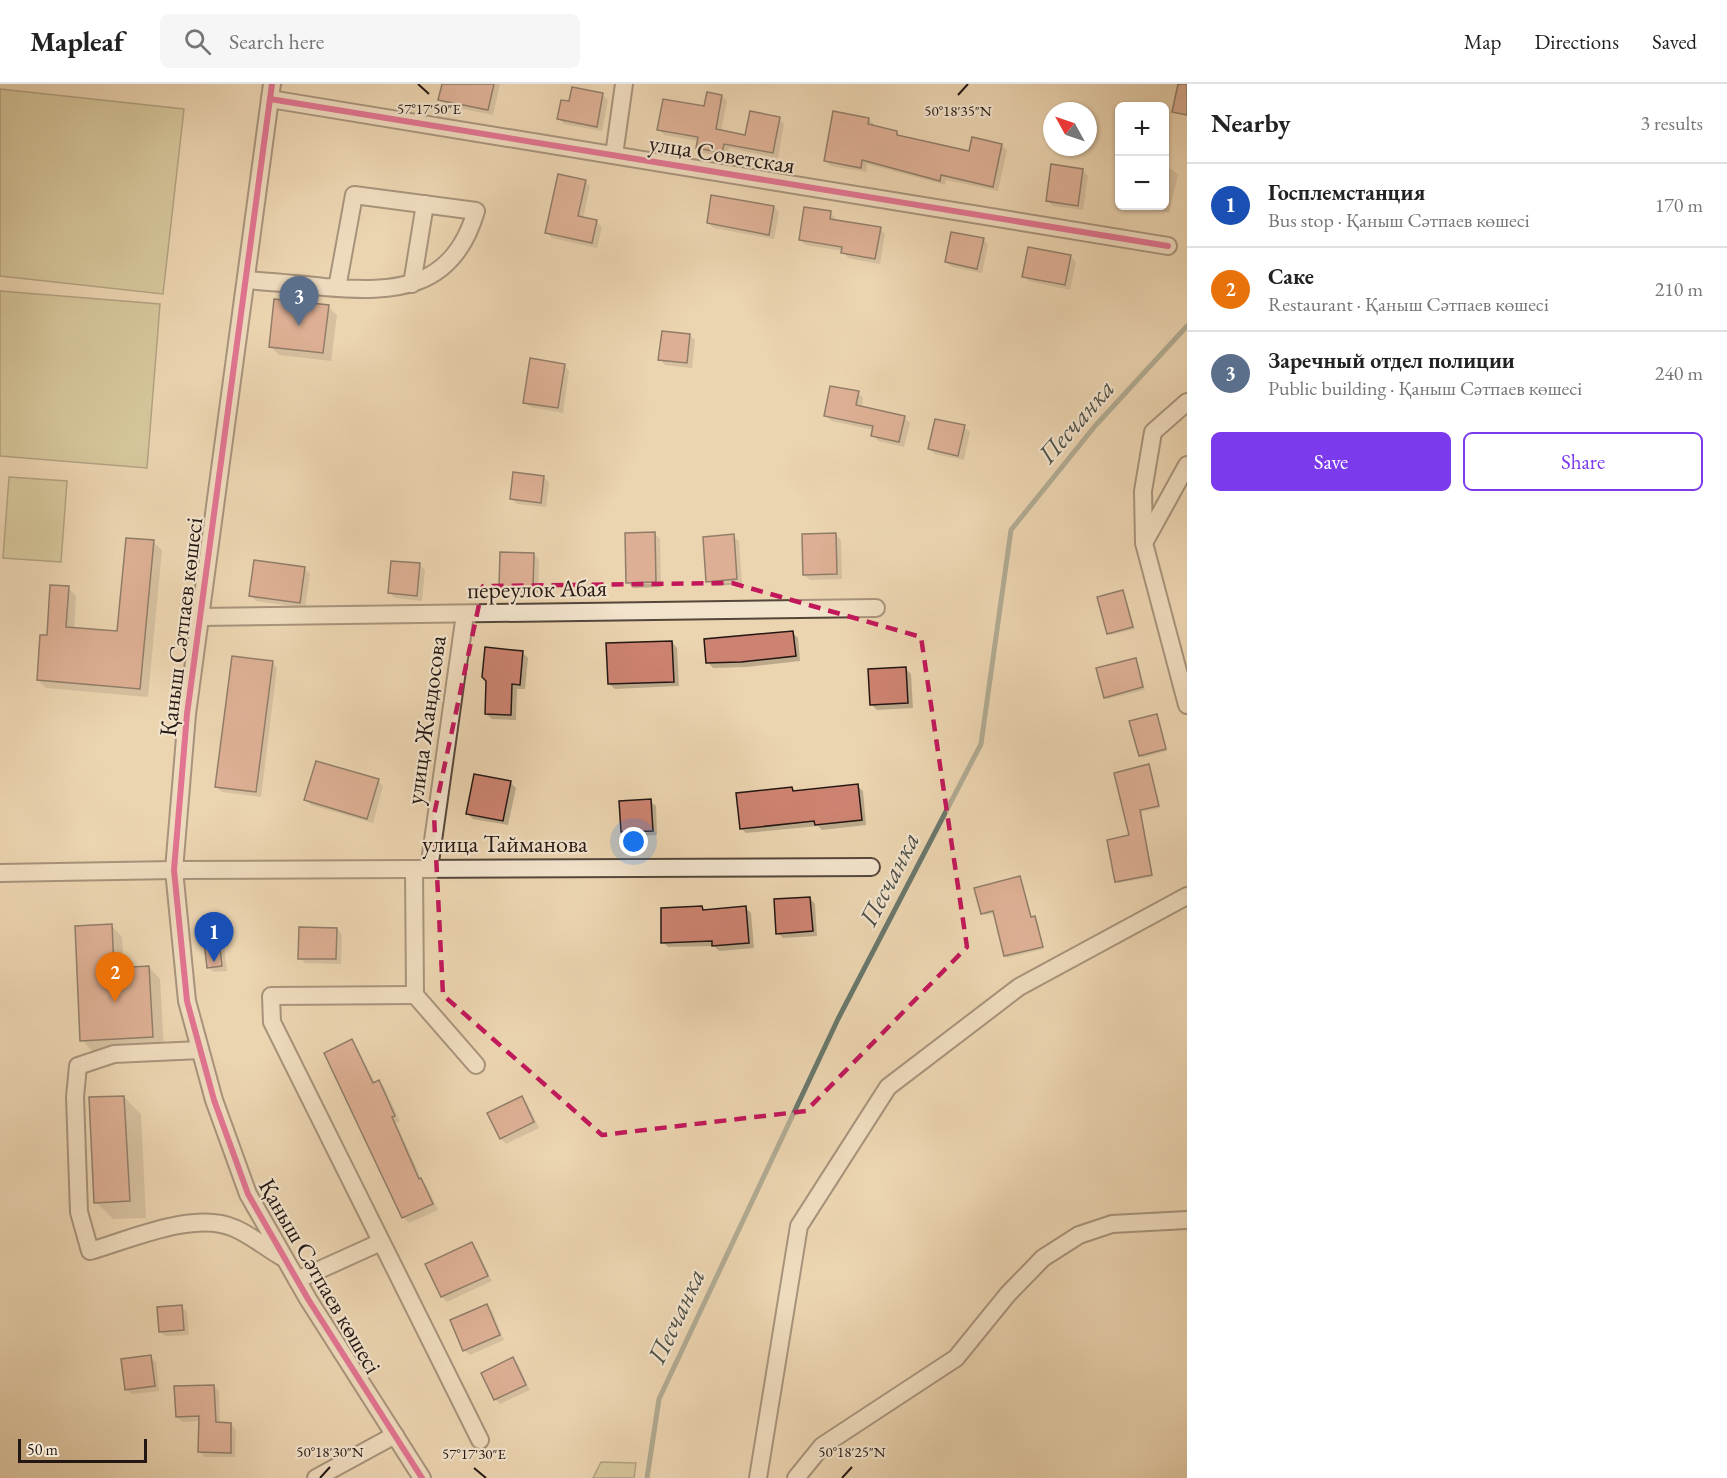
<!DOCTYPE html>
<html lang="en">
<head>
<meta charset="utf-8">
<style>
	body { margin:0; font-family:"EB Garamond",serif; background:#f6f6f6; color:#222 }
	.controls { position:absolute; right:18px; top:18px; display:grid; overflow:hidden; border-radius:9px; box-shadow:0 2px 4px #0004 }
	.controls button { width:54px; height:54px; display:grid; place-items:center; padding:0; border:0; border-bottom:2px solid #e0e0e0; background:#fff; color:#222; font:30px sans-serif }
	.compass { position:absolute; left:1043px; top:18px; width:54px; height:54px; border-radius:50%; background:#fff; box-shadow:0 2px 4px #0004; rotate:310deg }
	.scale { position:absolute; left:18px; bottom:15px; width:129px; box-sizing:border-box; padding-left:6px; border:3px solid #231713; border-top:0; font-size:16px; line-height:21px; white-space:nowrap; color:#231713; -webkit-text-stroke:4px #f2e3cc; paint-order:stroke }
	.you { position:absolute; left:634px; top:758px; width:21px; height:21px; margin:-15px; border:4px solid #fff; border-radius:50%; background:#1a73e8; box-shadow:0 0 0 9px #1a73e833 }
	.badge { display:grid; place-items:center; width:39px; height:39px; border-radius:50%; background:#7c3aed; color:#fff; font-size:20px; font-weight:700 }
	.pin { position:absolute; translate:-50% -50px; filter:drop-shadow(0 2px 3px #0008) }
	.pin::after { content:''; position:absolute; top:32px; width:21px; height:18px; background:inherit; clip-path:polygon(0 0,100% 0,50% 100%) }
	.list { margin:0; padding:0; list-style:none }
	h2 { display:flex; justify-content:space-between; align-items:center; height:78px; margin:0; padding:0 24px; font-size:26px }
	h2 small { font-size:20px; font-weight:400; color:#767676 }
	.list li { display:grid; grid-template-columns:39px 1fr auto; gap:18px; align-items:center; box-sizing:border-box; height:84px; padding:0 24px; border-top:2px solid #e0e0e0 }
	.list b { display:block; font-size:22px; white-space:nowrap }
	.list p { margin:0; font-size:20px; white-space:nowrap; color:#767676 }
	.list em { font-size:20px; font-style:normal; color:#767676 }
	.actions { display:flex; gap:12px; padding:18px 24px }
	.actions a { flex:1; padding:14px 0; border:2px solid #7c3aed; border-radius:9px; text-align:center; font-size:21px; color:#7c3aed }
	.actions .main { background:#7c3aed; color:#fff }
	.icon { flex:none; width:33px; height:33px; fill:none; stroke:currentColor; stroke-width:2; stroke-linecap:round; stroke-linejoin:round }
	.map { position:relative; flex:none; width:1187px; height:1394px; overflow:hidden }
	header { display:flex; align-items:center; gap:36px; box-sizing:border-box; height:84px; padding:0 30px; background:#fff; border-bottom:2px solid #e0e0e0 }
	header strong { font-size:28px }
	nav { display:flex; gap:33px; margin-inline-start:auto; font-size:21px }
	.search { width:420px; height:54px; background:#f6f6f6; display:flex; align-items:center; gap:15px; box-sizing:border-box; padding:0 21px; border-radius:9px; color:#767676; font-size:22px }
	main { display:flex }
	aside { flex:1; background:#fff }
	.map>svg:first-child { display:block }
	.green { fill:#bebb86; stroke:#70694c; stroke-width:1.5 }
	.shadow { fill:#0003 }
	.lines { fill:none; stroke-linecap:round; stroke-linejoin:round }
	.stream { stroke:#6a786c; stroke-width:5 }
	.building { fill:#cd8371; stroke:#231713; stroke-width:1.5 }
	.minor-casing { stroke:#55463a; stroke-width:20 }
	.minor { stroke:#f2e3cc; stroke-width:16 }
	.cycleway-casing { stroke:#f2e3cc; stroke-width:10 }
	.cycleway { stroke:#d6006c; stroke-width:6 }
	.marked { fill:none; stroke:#c2185b; stroke-width:4.5; stroke-dasharray:12 8; stroke-linejoin:round }
	.ticks { fill:none; stroke:#231713; stroke-width:2 }
	.labels { text-anchor:middle; stroke-width:4.5; stroke-linejoin:round; paint-order:stroke }
	.street-label { font-size:24px; fill:#231713; stroke:#f2e3cc }
	.water-label { font-size:26px; font-style:italic; fill:#4c4f47; stroke:#f2e3cc }
	.ticks-label { font-size:15px; text-anchor:middle; fill:#231713; stroke:#f2e3cc; stroke-width:4.5; stroke-linejoin:round; paint-order:stroke }
</style>
</head>
<body>
<header>
<strong>Mapleaf</strong>
<div class="search"><svg class="icon" aria-label="search" viewBox="0 0 24 24"><circle cx="10" cy="10" r="6"/><path d="M15 15l6 6"/></svg>Search here</div>
<nav><a>Map</a><a>Directions</a><a>Saved</a></nav>
</header>
<main>
<div class="map">
<svg width="1187" height="1394" viewBox="0 0 1187 1394">
	<rect width="100%" height="100%" fill="#ebd4b0"/>
	<filter id="stains"><feTurbulence type="fractalNoise" baseFrequency=".00333" numOctaves="4"/><feColorMatrix values="0 0 0 0 .2 0 0 0 0 .09 0 0 0 0 .02 0 0 0 .5 -.17"/></filter>
	<radialGradient id="worn" r=".72"><stop offset=".6" stop-color="#630" stop-opacity="0"/><stop offset="1" stop-color="#630" stop-opacity=".3"/></radialGradient>
	<!-- green -->
	<g class="green">
		<path d="M0,5L184,25L163,210L0,192Z"/>
		<path d="M0,207L160,220L147,384L0,372Z"/>
		<path d="M9,393L67,397L61,478L3,474Z"/>
		<path d="M601,1378L636,1379L634,1394H593Z"/>
	</g>
	<!-- shadow -->
	<g class="shadow">
		<path d="M443,0H500L493,31L445,21L440,15Z"/>
		<path d="M602,11L608,16L602,47L564,40L558,34L570,19Z"/>
		<path d="M722,12L727,17L721,47L746,52L779,35L784,40L778,74L729,64L727,74L703,69L697,64L699,57L664,51L659,45L705,23Z"/>
		<path d="M869,35L874,40V43L897,49L901,54L970,69L1001,61L1007,66L998,107L946,96L945,101L867,80L866,88L831,82L825,77Z"/>
		<path d="M1164,84L1172,85L1178,91L1169,129L1136,122H1164Z"/>
		<path d="M1083,86L1088,92L1083,126L1053,122L1048,117Z"/>
		<path d="M585,97L590,102L583,134L596,137L602,143L597,164L552,154L547,149Z"/>
		<path d="M774,123L779,128L774,155L714,144L708,139Z"/>
		<path d="M830,128L835,134V137L880,145L885,150L880,180L848,174L843,167L806,161L800,156Z"/>
		<path d="M983,155L988,161L982,189L952,183L946,178Z"/>
		<path d="M1071,173L1076,178L1070,206L1029,197L1024,192Z"/>
		<path d="M328,223L337,231L331,277L279,271L270,262Z"/>
		<path d="M689,251L695,256L692,284L665,281L660,275Z"/>
		<path d="M564,281L569,287L563,329L530,323L525,318Z"/>
		<path d="M858,309L863,314L862,323L904,333L910,339L904,363L878,357L873,351L874,346L831,337L826,331Z"/>
		<path d="M964,343L970,348L964,376L935,370L930,365Z"/>
		<path d="M544,393L549,399L546,423L517,420L512,414Z"/>
		<path d="M655,450L660,455L661,503L633,504L628,498Z"/>
		<path d="M836,451L841,456L842,495L810,496L804,491Z"/>
		<path d="M733,452L739,457L742,500L713,502L708,497Z"/>
		<path d="M153,458L162,466L148,613L46,604L38,596L49,553L68,504L76,512L74,545L118,549Z"/>
		<path d="M534,470L539,476L538,509L506,508L500,503Z"/>
		<path d="M419,481L425,486L422,517L395,514L390,509Z"/>
		<path d="M304,484L310,490L305,524L256,517L251,512Z"/>
		<path d="M1123,507L1135,545L1111,551L1109,549Z"/>
		<path d="M793,549L798,554L800,577L747,583L713,584L708,578Z"/>
		<path d="M672,558L677,564L679,602L615,605L609,600Z"/>
		<path d="M523,569L528,574L525,605H517L516,636L492,635L486,630Z"/>
		<path d="M1136,575L1138,578L1145,606L1107,615L1105,613Z"/>
		<path d="M272,578L277,584L261,713L222,708L217,703Z"/>
		<path d="M906,585L911,590L913,624L877,626L871,620Z"/>
		<path d="M1156,631L1167,667L1142,674L1140,672Z"/>
		<path d="M1148,682L1150,684L1160,724L1141,728L1153,793L1118,799L1116,797L1131,753Z"/>
		<path d="M378,697L383,702L373,739L311,721L306,716Z"/>
		<path d="M510,698L516,704L508,741L473,735L468,730Z"/>
		<path d="M857,702L863,707L866,741L822,746L818,742L746,749L741,744L792,704L796,708Z"/>
		<path d="M650,717L656,722L657,751L627,753L622,748Z"/>
		<path d="M1020,794L1032,834H1035L1037,836L1044,865L1007,874L1005,871L995,829L985,831L983,829Z"/>
		<path d="M810,814L815,820L817,852L783,854L778,849Z"/>
		<path d="M702,824L705,827L746,824L751,829L754,864L719,867L714,862L668,863L663,858Z"/>
		<path d="M111,841L122,853L124,885L149,883L160,895L164,964L93,968L82,956Z"/>
		<path d="M337,845L342,851L341,880L305,879L300,874Z"/>
		<path d="M219,856L224,862L227,887L214,888L208,883Z"/>
		<path d="M351,957L357,963L375,999L379,998L384,1003L400,1037L396,1039L422,1096L426,1101L438,1126L409,1139L403,1133L326,970Z"/>
		<path d="M124,1013L141,1030L146,1134L113,1135L96,1118Z"/>
		<path d="M521,1014L527,1019L539,1044L506,1060L501,1054Z"/>
		<path d="M472,1160L477,1165L492,1197L447,1218L442,1213Z"/>
		<path d="M487,1222L492,1227L504,1256L470,1271L464,1266Z"/>
		<path d="M182,1223L187,1228L189,1251L165,1252L160,1247Z"/>
		<path d="M150,1273L156,1278L159,1307L132,1310L126,1305Z"/>
		<path d="M513,1275L518,1280L530,1306L500,1320L495,1315Z"/>
		<path d="M214,1302L219,1307L220,1340H231L236,1346L235,1373H205L199,1367L200,1337L182,1338L177,1333Z"/>
	</g>
	<g class="lines">
		<!-- stream -->
		<path class="stream" d="M647,1394L659,1315L838,935L981,660L1011,446L1095,342L1187,242"/>
	</g>
	<!-- building -->
	<g class="building">
		<path d="M442,0H494L488,26L438,16Z"/>
		<path d="M1178,0H1187V31L1172,28Z"/>
		<path d="M572,3L603,9L597,43L557,35L561,16L569,17Z"/>
		<path d="M707,8L722,11L716,45L745,51L750,27L780,33L773,69L724,60L722,69L696,64L698,53L657,46L663,15L704,22Z"/>
		<path d="M833,27L869,34L868,40L897,47V51L969,67L972,53L1002,60L993,103L941,91L940,97L862,76L861,84L824,77Z"/>
		<path d="M1051,80L1083,85L1078,122L1046,117Z"/>
		<path d="M558,90L586,96L578,132L597,136L592,159L545,149Z"/>
		<path d="M711,111L774,122L769,151L707,139Z"/>
		<path d="M804,123L831,127L830,135L881,143L875,175L841,169L842,163L799,156Z"/>
		<path d="M951,148L984,154L977,185L945,178Z"/>
		<path d="M1028,163L1071,171L1065,201L1022,193Z"/>
		<path d="M274,215L329,221L323,269L269,263Z"/>
		<path d="M662,247L690,250L687,279L658,276Z"/>
		<path d="M530,274L565,280L558,324L523,319Z"/>
		<path d="M830,302L859,307L856,321L905,332L899,358L871,352L873,342L824,332Z"/>
		<path d="M935,335L965,341L958,372L928,365Z"/>
		<path d="M513,388L544,392L541,419L510,415Z"/>
		<path d="M655,448L656,498L626,499L625,449Z"/>
		<path d="M836,449L837,490L803,491L802,450Z"/>
		<path d="M734,450L737,495L706,498L703,453Z"/>
		<path d="M126,454L154,456L140,605L37,596L40,551H47L50,501L69,502L66,543L117,547Z"/>
		<path d="M500,468L534,469L533,505L499,503Z"/>
		<path d="M254,476L305,483L300,519L249,512Z"/>
		<path d="M391,477L420,479L417,512L388,509Z"/>
		<path d="M1123,506L1133,543L1107,550L1097,513Z"/>
		<path d="M793,547L796,572L741,578L706,579L704,555Z"/>
		<path d="M672,557L674,598L608,600L606,559Z"/>
		<path d="M485,563L523,567L520,601L512,600L511,631L485,630L486,597L482,593Z"/>
		<path d="M232,572L273,577L256,708L215,703Z"/>
		<path d="M1136,574L1143,603L1104,614L1096,584Z"/>
		<path d="M906,583L908,619L870,621L868,585Z"/>
		<path d="M1157,630L1166,665L1139,672L1129,637Z"/>
		<path d="M316,677L379,695L367,735L304,716Z"/>
		<path d="M1149,680L1159,722L1140,726L1152,791L1115,798L1107,756L1129,751L1114,689Z"/>
		<path d="M474,690L511,697L503,737L466,730Z"/>
		<path d="M858,700L862,736L815,741L814,737L740,745L736,709L792,703L793,707Z"/>
		<path d="M651,715L653,747L621,748L619,717Z"/>
		<path d="M1020,792L1031,833L1035,832L1043,863L1004,872L993,827L981,830L974,804Z"/>
		<path d="M810,813L813,847L776,850L774,815Z"/>
		<path d="M702,822L703,826L746,822L749,859L712,862V857L661,859V824Z"/>
		<path d="M112,840L114,884L149,882L153,953L80,957L75,842Z"/>
		<path d="M299,843L337,844L336,875H298Z"/>
		<path d="M219,855L222,882L207,884L204,857Z"/>
		<path d="M352,955L373,999L379,996L395,1032L392,1033L419,1095L421,1094L433,1120L402,1134L324,969Z"/>
		<path d="M124,1012L130,1117L94,1119L89,1013Z"/>
		<path d="M522,1012L534,1038L500,1055L487,1029Z"/>
		<path d="M472,1158L488,1192L441,1213L425,1180Z"/>
		<path d="M487,1220L500,1251L463,1267L450,1236Z"/>
		<path d="M182,1221L184,1246L159,1248L157,1223Z"/>
		<path d="M151,1271L155,1302L125,1306L121,1275Z"/>
		<path d="M513,1273L526,1301L494,1316L481,1289Z"/>
		<path d="M214,1301L216,1338L231,1339V1369L198,1368L199,1332L176,1333L174,1302Z"/>
	</g>
	<g class="lines">
		<defs>
			<g id="minor">
				<path d="M272,0L187,630L174,786L187,917L214,1016L248,1110L308,1215L422,1394"/>
				<path d="M270,15L1168,162"/>
				<path d="M614,71L624,0"/>
				<path d="M246,196C272,198 298,200 324,203C396,209 453,206 476,127L354,111L337,204"/>
				<path d="M412,200L425,120"/>
				<path d="M1187,381L1144,459L1187,621"/>
				<path d="M1144,458L1143,407L1153,348L1187,318"/>
				<path d="M200,533L876,524"/>
				<path d="M414,785L415,911L476,981"/>
				<path d="M429,785L465,530"/>
				<path d="M0,789L174,786L871,783"/>
				<path d="M415,911L271,912L272,938L480,1356"/>
				<path d="M200,966L114,970L78,982L75,1013L79,1128L90,1167C129,1156 195,1126 234,1144C251,1151 266,1164 282,1173"/>
				<path d="M297,1196L381,1158"/>
				<path d="M316,1394L395,1351"/>
				<path d="M758,1394L799,1142L888,1003L1019,903L1187,812"/>
				<path d="M796,1394L822,1362L956,1274L1008,1210L1043,1174L1079,1151L1112,1140L1187,1136"/>
			</g>
		</defs>
		<!-- minor casing -->
		<use href="#minor" class="minor-casing"/>
		<!-- minor -->
		<use href="#minor" class="minor"/>
		<defs>
			<g id="cycleway">
				<path d="M272,0L187,630L174,786L187,917L214,1016L248,1110L308,1215L422,1394"/>
				<path d="M270,15L1168,162"/>
			</g>
		</defs>
		<!-- cycleway casing -->
		<use href="#cycleway" class="cycleway-casing"/>
		<!-- cycleway -->
		<use href="#cycleway" class="cycleway"/>
	</g>
	<!-- marked area -->
	<path d="M0 0H1187V1394H0ZM732,499L921,553L967,863L806,1027L602,1051L443,911L434,731L483,502Z" fill="#ebd4b0" fill-opacity=".55" fill-rule="evenodd"/>
	<path class="marked" d="M732,499L921,553L967,863L806,1027L602,1051L443,911L434,731L483,502Z"/>
	<!-- ticks -->
	<path class="ticks" d="M418,0L429,10M958,11L968,0M474,1384L486,1394M320,1394L330,1383M842,1394L852,1383"/>
	<g class="labels">
		<!-- street labels -->
		<g class="street-label">
			<text transform="translate(722 70) rotate(9)" y="8">улца Советская</text>
			<text transform="translate(537 505) rotate(-1)" y="8">переулок Абая</text>
			<text transform="translate(181 543) rotate(-83)" y="8">Қаныш Сәтпаев көшесі</text>
			<text transform="translate(426 636) rotate(-82)" y="8">улица Жандосова</text>
			<text x="505" y="768">улица Тайманова</text>
			<text transform="translate(320 1192) rotate(60)" y="8">Қаныш Сәтпаев көшесі</text>
		</g>
		<!-- water labels -->
		<g class="water-label">
			<text transform="translate(1076 337) rotate(-49)" y="9">Песчанка</text>
			<text transform="translate(889 795) rotate(-63)" y="9">Песчанка</text>
			<text transform="translate(676 1232) rotate(-65)" y="9">Песчанка</text>
		</g>
	</g>
	<g class="ticks-label">
		<text x="429" y="30">57°17'50"E</text>
		<text x="958" y="32">50°18'35"N</text>
		<text x="330" y="1373">50°18'30"N</text>
		<text x="852" y="1373">50°18'25"N</text>
		<text x="474" y="1375">57°17'30"E</text>
	</g>
	<rect width="100%" height="100%" filter="url(#stains)"/>
	<rect width="100%" height="100%" fill="url(#worn)"/>
</svg>
<div class="controls">
<button>+</button>
<button>−</button>
</div>
<svg class="compass" viewBox="-18 -18 36 36"><path d="M0-13l5 13h-10z" fill="#e53935"/><path d="M0 13l5-13h-10z" fill="#767676"/></svg>
<div class="scale">50 m</div>
<div class="you"></div>
<div class="pin badge" style="left:214px;top:878px;background:#1a4fb4">1</div>
<div class="pin badge" style="left:115px;top:918px;background:#e8710a">2</div>
<div class="pin badge" style="left:299px;top:242px;background:#5c6f8a">3</div>
</div>
<aside>
<h2>Nearby<small>3 results</small></h2>
<ul class="list">
<li><span class="badge" style="background:#1a4fb4">1</span><div><b>Госплемстанция</b><p>Bus stop · Қаныш Сәтпаев көшесі</p></div><em>170 m</em></li>
<li><span class="badge" style="background:#e8710a">2</span><div><b>Саке</b><p>Restaurant · Қаныш Сәтпаев көшесі</p></div><em>210 m</em></li>
<li><span class="badge" style="background:#5c6f8a">3</span><div><b>Заречный отдел полиции</b><p>Public building · Қаныш Сәтпаев көшесі</p></div><em>240 m</em></li>
</ul>
<div class="actions"><a class="main">Save</a><a>Share</a></div>
</aside>
</main>
</body>
</html>
